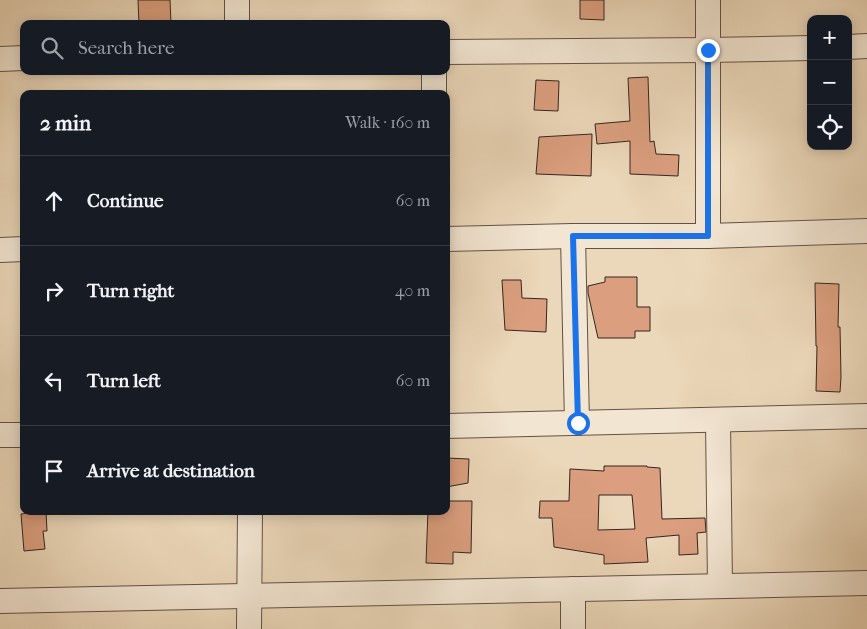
<!DOCTYPE html>
<html lang="en">
<head>
<meta charset="utf-8">
<style>
	body { margin:0; font-family:"IM FELL French Canon",serif; background:#242831; color:#f1f3f6 }
	.controls { position:absolute; right:15px; top:15px; display:grid; overflow:hidden; border-radius:10px; box-shadow:0 2px 12px #0003 }
	.controls button { width:45px; height:45px; display:grid; place-items:center; padding:0; border:0; border-bottom:1px solid #363941; background:#171b24; color:#f1f3f6; font:25px sans-serif }
	.stop { position:absolute; width:15px; height:15px; margin:-11px; border:4px solid #1a73e8; border-radius:50%; background:#fff }
	.stop.end { background:#1a73e8; border-color:#fff; box-shadow:0 1px 5px #0008 }
	.list { margin:0; padding:0; list-style:none }
	h2 { display:flex; justify-content:space-between; align-items:center; height:65px; margin:0; padding:0 20px; font-size:21px }
	h2 small { font-size:16px; font-weight:400; color:#9ea1a6 }
	.list li { display:grid; grid-template-columns:32px 1fr auto; gap:15px; align-items:center; box-sizing:border-box; height:90px; padding:0 20px; border-top:1px solid #363941 }
	.list b { display:block; font-size:19px; white-space:nowrap }
	.list em { font-size:16px; font-style:normal; color:#9ea1a6 }
	.icon { flex:none; width:28px; height:28px; fill:none; stroke:currentColor; stroke-width:2; stroke-linecap:round; stroke-linejoin:round }
	.map { position:relative; flex:none; width:867px; height:629px; overflow:hidden }
	.search { position:absolute; background:#171b24; box-shadow:0 2px 12px #0003; left:20px; top:20px; width:430px; height:55px; display:flex; align-items:center; gap:12px; box-sizing:border-box; padding:0 18px; border-radius:10px; color:#9ea1a6; font-size:19px }
	.panel { position:absolute; background:#171b24; box-shadow:0 2px 12px #0003; left:20px; top:90px; width:430px; height:425px; border-radius:10px }
	.map>svg:first-child { display:block }
	.building { fill:#db9f7f; stroke:#342520; fill-rule:evenodd }
	.lines { fill:none; stroke-linecap:round; stroke-linejoin:round }
	.minor-casing { stroke:#625246; stroke-width:26 }
	.minor { stroke:#f2e5d2; stroke-width:24 }
	.route { stroke:#1a73e8; stroke-width:6 }
</style>
</head>
<body>
<div class="map">
<svg width="867" height="629" viewBox="0 0 867 629">
	<rect width="100%" height="100%" fill="#ebd7b9"/>
	<filter id="stains"><feTurbulence type="fractalNoise" baseFrequency=".004" numOctaves="4"/><feColorMatrix values="0 0 0 0 .2 0 0 0 0 .09 0 0 0 0 .02 0 0 0 .5 -.17"/></filter>
	<radialGradient id="worn" r=".72"><stop offset=".6" stop-color="#630" stop-opacity="0"/><stop offset="1" stop-color="#630" stop-opacity=".3"/></radialGradient>
	<!-- building -->
	<g class="building">
		<path d="M138,0H170L171,24H139Z"/>
		<path d="M580,0H604V20L580,19Z"/>
		<path d="M648,77L650,142L654,141L656,154L679,155L678,176L630,174V141L597,144L595,124L630,121L628,78Z"/>
		<path d="M536,80L559,81L558,111L534,110Z"/>
		<path d="M592,134L591,176L536,174L539,137Z"/>
		<path d="M605,277H637V307H650V331H635V338H598L588,293V286L605,282Z"/>
		<path d="M502,280H521L522,298L547,299L546,332L505,330Z"/>
		<path d="M815,283L839,284L838,327H840L841,377L840,392L816,391L817,346H816Z"/>
		<path d="M446,458L469,459L468,483L446,487Z"/>
		<path d="M604,466H647V467L660,468L662,519L705,518L706,532L697,533L698,554L679,555V535L646,538L648,562L604,564V555L554,547L552,518H539L540,501H569L570,469L604,471ZM599,495H632L635,529L598,530Z"/>
		<path d="M446,501H472L471,553L453,552V564L426,563L428,511H446Z"/>
		<path d="M46,511L47,531H43L45,549L24,551L21,514Z"/>
	</g>
	<g class="lines">
		<defs>
			<g id="minor">
				<path d="M708,0V236"/>
				<path d="M237,24V0"/>
				<path d="M848,47L867,46"/>
				<path d="M446,52L708,50L811,48"/>
				<path d="M0,59L24,58"/>
				<path d="M434,71V94"/>
				<path d="M573,236L577,423"/>
				<path d="M446,239L573,236H708L867,231"/>
				<path d="M0,250L24,249"/>
				<path d="M718,420L720,586"/>
				<path d="M446,426L867,416"/>
				<path d="M0,435H24"/>
				<path d="M573,589V629"/>
				<path d="M0,601L867,583"/>
				<path d="M249,629L250,511"/>
			</g>
		</defs>
		<!-- minor casing -->
		<use href="#minor" class="minor-casing"/>
		<!-- minor -->
		<use href="#minor" class="minor"/>
	</g>
	<g class="lines">
		<!-- route -->
		<path class="route" d="M578,423L573,236H708V50"/>
	</g>
	<rect width="100%" height="100%" filter="url(#stains)"/>
	<rect width="100%" height="100%" fill="url(#worn)"/>
</svg>
<div class="controls">
<button>+</button>
<button>−</button>
<button><svg class="icon" aria-label="locate" viewBox="0 0 24 24"><circle cx="12" cy="12" r="6"/><path d="M12 2v4M12 18v4M2 12h4M18 12h4"/></svg></button>
</div>
<div class="stop" style="left:578px;top:423px"></div>
<div class="stop end" style="left:708px;top:50px"></div>
<div class="search"><svg class="icon" aria-label="search" viewBox="0 0 24 24"><circle cx="10" cy="10" r="6"/><path d="M15 15l6 6"/></svg>Search here</div>
<section class="panel">
<h2>2 min<small>Walk · 160 m</small></h2>
<ul class="list">
<li><svg class="icon" aria-label="ahead" viewBox="0 0 24 24"><path d="M12 20V5M6 11l6-6 6 6"/></svg><div><b>Continue</b></div><em>60 m</em></li>
<li><svg class="icon" aria-label="right" viewBox="0 0 24 24"><path d="M7 20v-9h11M14 6l5 5-5 5"/></svg><div><b>Turn right</b></div><em>40 m</em></li>
<li><svg class="icon" aria-label="left" viewBox="0 0 24 24"><path d="M17 20v-9H6M10 6l-5 5 5 5"/></svg><div><b>Turn left</b></div><em>60 m</em></li>
<li><svg class="icon" aria-label="arrive" viewBox="0 0 24 24"><path d="M6 21V4h12l-3 4 3 4H6"/></svg><div><b>Arrive at destination</b></div></li>
</ul>
</section>
</div>
</body>
</html>
